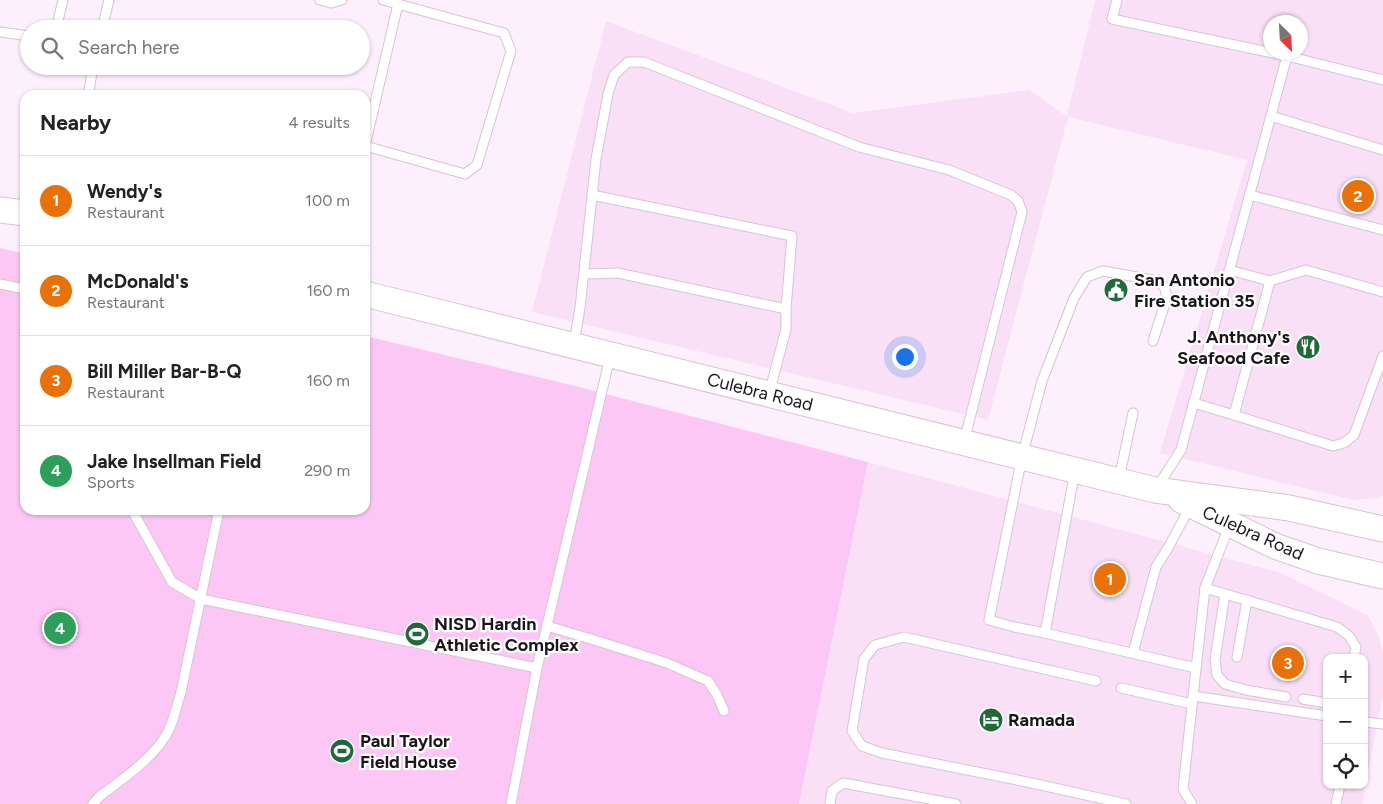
<!DOCTYPE html>
<html lang="en">
<head>
<meta charset="utf-8">
<style>
	body { margin:0; font-family:Figtree,sans-serif; background:#f2f2f2; color:#222 }
	.controls { position:absolute; right:15px; bottom:15px; display:grid; overflow:hidden; border-radius:10px; box-shadow:0 1px 4px #0004 }
	.controls button { width:45px; height:45px; display:grid; place-items:center; padding:0; border:0; border-bottom:1px solid #e0e0e0; background:#fff; color:#222; font:25px sans-serif }
	.compass { position:absolute; left:1263px; top:15px; width:45px; height:45px; border-radius:50%; background:#fff; box-shadow:0 1px 4px #0004; rotate:156deg }
	.you { position:absolute; left:904px; top:356px; width:18px; height:18px; margin:-12px; border:4px solid #fff; border-radius:50%; background:#1a73e8; box-shadow:0 0 0 8px #1a73e833 }
	.badge { display:grid; place-items:center; width:32px; height:32px; border-radius:50%; background:#1f6a38; color:#fff; font-size:16px; font-weight:700 }
	.pin { position:absolute; translate:-50% -50%; border:2px solid #fff; box-shadow:0 1px 5px #0006 }
	.list { margin:0; padding:0; list-style:none }
	h2 { display:flex; justify-content:space-between; align-items:center; height:65px; margin:0; padding:0 20px; font-size:21px }
	h2 small { font-size:16px; font-weight:400; color:#767676 }
	.list li { display:grid; grid-template-columns:32px 1fr auto; gap:15px; align-items:center; box-sizing:border-box; height:90px; padding:0 20px; border-top:1px solid #e0e0e0 }
	.list b { display:block; font-size:19px; white-space:nowrap }
	.list p { margin:0; font-size:16px; white-space:nowrap; color:#767676 }
	.list em { font-size:16px; font-style:normal; color:#767676 }
	.icon { flex:none; width:28px; height:28px; fill:none; stroke:currentColor; stroke-width:2; stroke-linecap:round; stroke-linejoin:round }
	.map { position:relative; flex:none; width:1383px; height:804px; overflow:hidden }
	.search { position:absolute; background:#fff; box-shadow:0 1px 4px #0004; left:20px; top:20px; width:350px; height:55px; display:flex; align-items:center; gap:12px; box-sizing:border-box; padding:0 18px; border-radius:28px; color:#767676; font-size:19px }
	.panel { position:absolute; background:#fff; box-shadow:0 1px 4px #0004; left:20px; top:90px; width:350px; height:425px; border-radius:15px }
	.map>svg:first-child { display:block }
	.built { fill:#f9e0f6; fill-rule:evenodd }
	.green { fill:#fcc7f5 }
	.lines { fill:none; stroke-linecap:round; stroke-linejoin:round }
	.lane-casing { stroke:#d7c4d4; stroke-width:11 }
	.secondary-casing { stroke:#d7c4d4; stroke-width:27 }
	.lane { stroke:#fff; stroke-width:9 }
	.secondary { stroke:#fff; stroke-width:25 }
	.labels { text-anchor:middle; stroke-width:4.5; stroke-linejoin:round; paint-order:stroke }
	.poi-label { font-size:18px; font-weight:bold; fill:#1c161b; stroke:#fff; text-anchor:start }
	.street-label { font-size:18px; fill:#1c161b; stroke:#fff }
</style>
</head>
<body>
<div class="map">
<svg width="1383" height="804" viewBox="0 0 1383 804">
	<rect width="100%" height="100%" fill="#feeffc"/>
	<!-- built -->
	<g class="built">
		<path d="M1095,0H1383V495L1376,498L1353,500L1160,453L1247,160L1068,117L988,420L532,312L606,21L853,113L1029,90L1067,116ZM1270,22H1300V52H1270Z"/>
		<path d="M868,462L1278,572L1343,603L1368,616L1378,634L1383,653V694L1362,804H799ZM1327,658H1364V785H1327Z"/>
	</g>
	<!-- green -->
	<path class="green" d="M0,248L25,254V510H365V336L571,385L868,462L799,804H0Z"/>
	<g class="lines">
		<defs>
			<g id="lane">
				<path d="M320,0L331,3L342,0"/>
				<path d="M1117,0L1112,19L1287,56"/>
				<path d="M56,29L63,0"/>
				<path d="M102,29L109,0"/>
				<path d="M0,32L29,36"/>
				<path d="M90,95L89,91L93,66"/>
				<path d="M1271,116L1383,150"/>
				<path d="M365,146L465,174L477,165L511,51L504,33L383,0"/>
				<path d="M365,146L398,4"/>
				<path d="M592,195L792,236L786,309V329L769,394"/>
				<path d="M1250,195L1383,230"/>
				<path d="M1229,270L1270,281L1306,270L1383,292"/>
				<path d="M584,274L618,273L786,309"/>
				<path d="M0,284L25,289"/>
				<path d="M574,344L580,308L596,159L608,94L614,75L628,62H644L859,147L949,170L1011,195L1018,201L1022,212L964,442"/>
				<path d="M1194,403L1234,415L1270,281"/>
				<path d="M1234,415L1333,446L1344,443L1354,435L1383,356"/>
				<path d="M1075,471L1045,633L1196,668"/>
				<path d="M1119,479L1133,413"/>
				<path d="M1156,489L1181,450L1287,56L1383,80"/>
				<path d="M132,510L172,582L201,599L537,668"/>
				<path d="M1230,524L1205,588L1193,696L1327,716"/>
				<path d="M1205,588L1337,627L1349,636L1356,647L1354,658"/>
				<path d="M1225,594L1215,660L1217,675L1225,684L1246,690L1286,697"/>
				<path d="M547,626L591,639L667,663L708,681L717,695L724,711"/>
				<path d="M1045,633L1014,627L989,620L1022,457L1042,381L1074,298L1087,277L1103,271L1153,280L1164,286L1167,297L1153,341"/>
				<path d="M1133,653L1156,567L1168,548L1191,505"/>
				<path d="M1237,657L1247,600"/>
				<path d="M1096,681L904,637L875,645L864,659L852,731L862,746L882,753L1027,782L1126,804"/>
				<path d="M1121,688L1192,704"/>
				<path d="M1303,699L1327,703"/>
				<path d="M1364,722L1383,724"/>
				<path d="M93,804L99,797C121,780 147,763 163,740C173,726 176,708 181,692L219,510"/>
				<path d="M511,804L537,668L610,357"/>
				<path d="M830,804L832,791L843,783L956,804"/>
				<path d="M1192,804L1183,789L1193,696"/>
				<path d="M1336,804L1340,785"/>
			</g>
			<g id="secondary">
				<path d="M0,210L25,213"/>
				<path d="M365,294L1155,490L1289,508L1383,529"/>
				<path d="M1181,500L1275,546L1318,561L1383,576"/>
			</g>
		</defs>
		<!-- lane casing -->
		<use href="#lane" class="lane-casing"/>
		<!-- secondary casing -->
		<use href="#secondary" class="secondary-casing"/>
		<!-- lane -->
		<use href="#lane" class="lane"/>
		<!-- secondary -->
		<use href="#secondary" class="secondary"/>
	</g>
	<!-- icons -->
	<defs>
		<symbol id="civic-disc" viewBox="-11 -11 22 22"><circle r="9.5" fill="#1f6a38" stroke="#fff"/><path d="M-.6-6.5H3V-4.5H.6V-3L4-1V1h2V6H-6V1h2V-1L-.6-3ZM-1.2 2.5V6h2.4V2.5Z" fill="#fff"/></symbol>
		<symbol id="restaurant-disc" viewBox="-11 -11 22 22"><circle r="9.5" fill="#1f6a38" stroke="#fff"/><path d="M-5-6h1v4h1v-4h1v4h1v-4h1v5L-1.5 .5V6h-2V.5L-5-1ZM5-6V6H3V1.5H1.5Q1.5-4 5-6Z" fill="#fff"/></symbol>
		<symbol id="stadium-disc" viewBox="-11 -11 22 22"><circle r="9.5" fill="#1f6a38" stroke="#fff"/><path d="M0-5a6.5 5 0 1 0 0 10a6.5 5 0 1 0 0-10ZM-3.5-1.8h7v3.6h-7Z" fill="#fff"/></symbol>
		<symbol id="hotel-disc" viewBox="-11 -11 22 22"><circle r="9.5" fill="#1f6a38" stroke="#fff"/><path d="M-6-4.5h1.5V1H6V5H4.5V3h-9V5H-6ZM-4 0a1.8 1.8 0 1 1 3.6 0ZM.5 0V-2.5h3Q6-2.5 6 0Z" fill="#fff"/></symbol>
	</defs>
	<g fill-rule="evenodd">
		<use href="#civic-disc" x="1102" y="276" width="28" height="28"/>
		<use href="#restaurant-disc" x="1294" y="333" width="28" height="28"/>
		<use href="#stadium-disc" x="403" y="620" width="28" height="28"/>
		<use href="#hotel-disc" x="977" y="706" width="28" height="28"/>
		<use href="#stadium-disc" x="328" y="737" width="28" height="28"/>
	</g>
	<g class="labels">
		<!-- poi labels -->
		<g class="poi-label">
			<text x="1134" y="286">San Antonio<tspan x="1134" dy="21">Fire Station 35</tspan></text>
			<text x="1290" y="343" text-anchor="end">J. Anthony's<tspan x="1290" dy="21">Seafood Cafe</tspan></text>
			<text x="434" y="630">NISD Hardin<tspan x="434" dy="21">Athletic Complex</tspan></text>
			<text x="1008" y="726">Ramada</text>
			<text x="360" y="747">Paul Taylor<tspan x="360" dy="21">Field House</tspan></text>
		</g>
		<!-- street labels -->
		<g class="street-label">
			<text transform="translate(760 392) rotate(14)" y="6">Culebra Road</text>
			<text transform="translate(1253 533) rotate(24)" y="6">Culebra Road</text>
		</g>
	</g>
</svg>
<div class="controls">
<button>+</button>
<button>−</button>
<button><svg class="icon" aria-label="locate" viewBox="0 0 24 24"><circle cx="12" cy="12" r="6"/><path d="M12 2v4M12 18v4M2 12h4M18 12h4"/></svg></button>
</div>
<svg class="compass" viewBox="-18 -18 36 36"><path d="M0-13l5 13h-10z" fill="#e53935"/><path d="M0 13l5-13h-10z" fill="#767676"/></svg>
<div class="you"></div>
<div class="pin badge" style="left:1110px;top:579px;background:#e8710a">1</div>
<div class="pin badge" style="left:1358px;top:196px;background:#e8710a">2</div>
<div class="pin badge" style="left:1288px;top:663px;background:#e8710a">3</div>
<div class="pin badge" style="left:60px;top:628px;background:#2e9e5b">4</div>
<div class="search"><svg class="icon" aria-label="search" viewBox="0 0 24 24"><circle cx="10" cy="10" r="6"/><path d="M15 15l6 6"/></svg>Search here</div>
<section class="panel">
<h2>Nearby<small>4 results</small></h2>
<ul class="list">
<li><span class="badge" style="background:#e8710a">1</span><div><b>Wendy's</b><p>Restaurant</p></div><em>100 m</em></li>
<li><span class="badge" style="background:#e8710a">2</span><div><b>McDonald's</b><p>Restaurant</p></div><em>160 m</em></li>
<li><span class="badge" style="background:#e8710a">3</span><div><b>Bill Miller Bar-B-Q</b><p>Restaurant</p></div><em>160 m</em></li>
<li><span class="badge" style="background:#2e9e5b">4</span><div><b>Jake Insellman Field</b><p>Sports</p></div><em>290 m</em></li>
</ul>
</section>
</div>
</body>
</html>
